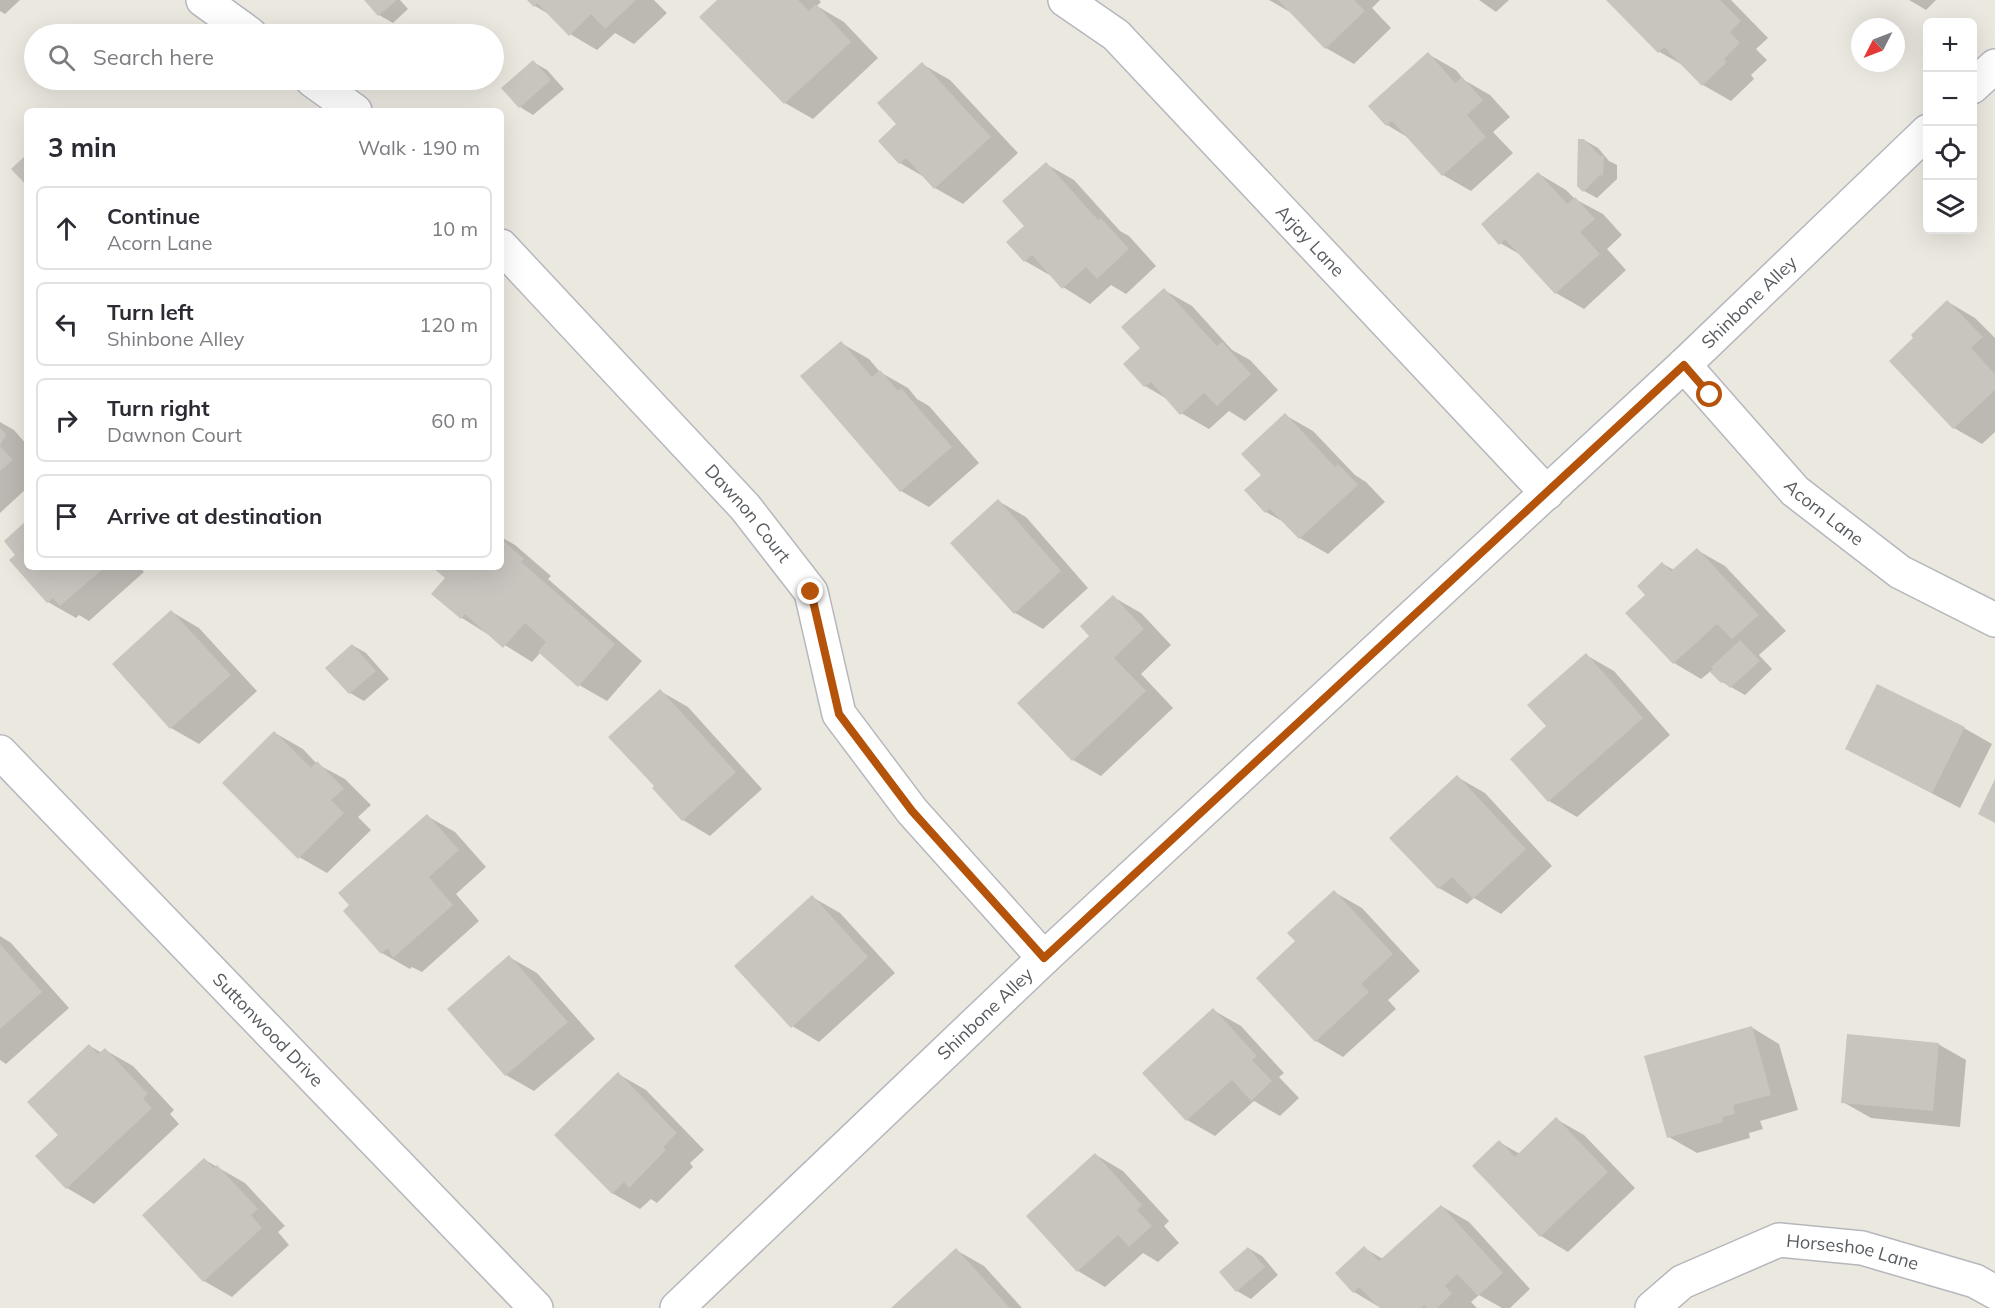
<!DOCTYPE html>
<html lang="en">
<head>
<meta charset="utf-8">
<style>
	body { margin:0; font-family:Mulish,sans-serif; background:#f7f7f7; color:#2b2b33 }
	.controls { position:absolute; right:18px; top:18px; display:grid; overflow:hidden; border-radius:9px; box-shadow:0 6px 24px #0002 }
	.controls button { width:54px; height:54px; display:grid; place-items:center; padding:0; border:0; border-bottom:2px solid #e1e1e2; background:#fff; color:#2b2b33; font:30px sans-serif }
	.compass { position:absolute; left:1851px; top:18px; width:54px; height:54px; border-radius:50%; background:#fff; box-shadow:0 6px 24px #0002; rotate:228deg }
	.stop { position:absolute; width:18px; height:18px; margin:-14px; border:4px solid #b45309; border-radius:50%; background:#fff }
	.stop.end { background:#b45309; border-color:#fff; box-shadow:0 2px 6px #0008 }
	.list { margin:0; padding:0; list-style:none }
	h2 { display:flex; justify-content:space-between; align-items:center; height:78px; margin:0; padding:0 24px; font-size:26px }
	h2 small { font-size:20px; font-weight:400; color:#7c7c81 }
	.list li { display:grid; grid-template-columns:39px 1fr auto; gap:18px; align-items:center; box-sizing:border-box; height:84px; margin:0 12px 12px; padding:0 12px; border:2px solid #e1e1e2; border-radius:9px }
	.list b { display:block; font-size:22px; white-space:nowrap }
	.list p { margin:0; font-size:20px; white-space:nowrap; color:#7c7c81 }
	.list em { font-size:20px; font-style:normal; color:#7c7c81 }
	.icon { flex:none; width:33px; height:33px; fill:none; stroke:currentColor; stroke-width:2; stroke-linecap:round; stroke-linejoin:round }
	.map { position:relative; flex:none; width:1995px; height:1308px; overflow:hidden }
	.search { position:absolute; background:#fff; box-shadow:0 6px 24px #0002; left:24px; top:24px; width:480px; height:66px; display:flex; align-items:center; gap:15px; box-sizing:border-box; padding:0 21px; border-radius:33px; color:#7c7c81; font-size:22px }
	.panel { position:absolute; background:#fff; box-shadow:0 6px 24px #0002; left:24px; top:108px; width:480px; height:462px; border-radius:9px }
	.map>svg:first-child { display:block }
	.shadow { fill:#0003 }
	.building { fill:#c8c5bf }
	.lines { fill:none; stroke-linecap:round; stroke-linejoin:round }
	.minor-casing { stroke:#b5b7bc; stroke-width:36 }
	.minor { stroke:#fff; stroke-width:33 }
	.route { stroke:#b45309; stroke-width:8 }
	.labels { text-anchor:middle; stroke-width:5; stroke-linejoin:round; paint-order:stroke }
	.street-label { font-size:18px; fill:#585c60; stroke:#fff }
</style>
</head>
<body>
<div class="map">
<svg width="1995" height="1308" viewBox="0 0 1995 1308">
	<rect width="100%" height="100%" fill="#ebe8e0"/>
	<!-- shadow -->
	<g class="shadow">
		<path d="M0,0H20L5,14L0,11Z"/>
		<path d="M366,0H400L408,9L393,23L379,15Z"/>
		<path d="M529,0H654L667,13L634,44L615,33L597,50L570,34L552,16L535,6Z"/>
		<path d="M719,0H819L821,2L817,6L844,22L878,58L813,119L785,103L701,17Z"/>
		<path d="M1269,0H1380L1372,8L1391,28L1354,64L1326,48L1295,15Z"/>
		<path d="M1479,0H1509L1496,12Z"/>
		<path d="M1610,0H1731L1768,38L1756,49L1767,60L1751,75L1754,79L1731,101L1703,85L1686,67L1658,51Z"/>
		<path d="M1909,0H1936L1926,10Z"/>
		<path d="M1428,54L1456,70L1464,80L1490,95L1510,117L1493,132L1513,153L1471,191L1443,175L1409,138L1387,125L1370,106Z"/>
		<path d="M533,62L547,70L564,89L533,115L520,107Z"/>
		<path d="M922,64L950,80L1018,153L963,204L935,188L926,178L900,163L898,124Z"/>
		<path d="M1584,140L1598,148L1609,161L1617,165V179L1597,198L1584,191Z"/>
		<path d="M1046,164L1074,180L1120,231L1129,236L1156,266L1126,294L1111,285L1090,304L1063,287L1053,277L1025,261L1026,226Z"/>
		<path d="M1539,174L1566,190L1575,199L1603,214L1622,235L1607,249L1626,270L1584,309L1556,293L1523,256L1500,243Z"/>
		<path d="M1164,290L1192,306L1232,350L1250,360L1278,390L1245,421L1229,411L1209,429L1181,413L1169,400L1145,386L1142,348Z"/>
		<path d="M1948,302L1975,318L1995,338V432L1982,444L1954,428L1891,361L1915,338Z"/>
		<path d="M841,343L869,359L880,372L908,388L917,399L929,406L979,463L929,507L901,491Z"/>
		<path d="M1285,415L1313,431L1355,475L1366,482L1385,502L1328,554L1300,538L1287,524L1266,512L1246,490L1263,475Z"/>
		<path d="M0,422L14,430L27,445V488L0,513Z"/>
		<path d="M998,501L1026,517L1088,588L1043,629L1015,613Z"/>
		<path d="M27,522V567H139L144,572L89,621L79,615L76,618L48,602L17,555Z"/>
		<path d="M501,537L515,545L551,576L548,579L642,661L607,701L579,685L541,652L532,662L462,618L433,594L447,578L434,567H501Z"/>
		<path d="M1697,550L1725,566L1786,631L1759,655L1772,669L1745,695L1722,682L1711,671L1701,679L1674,663L1647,595L1663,564L1674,570Z"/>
		<path d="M1113,597L1141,613L1171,645L1141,674L1173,708L1101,776L1073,760L1020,703L1091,637Z"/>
		<path d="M172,612L199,628L257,691L199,744L171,728Z"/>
		<path d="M352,645L366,653L389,679L364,701L350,693L327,668Z"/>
		<path d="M1586,655L1614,671L1670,735L1577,817L1549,801L1512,759L1548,727Z"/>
		<path d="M660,691L688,707L762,789L710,836L683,820Z"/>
		<path d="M1964,728L1992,744L1960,808L1847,749Z"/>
		<path d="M275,733L303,749L317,764L345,779L371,805L358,817L371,830L327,873L299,857Z"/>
		<path d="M1457,777L1485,793L1552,866L1501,914L1474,898L1467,904L1439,888Z"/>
		<path d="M427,816L455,832L486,867L456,894L479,921L422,972L412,967L410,969L382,953Z"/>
		<path d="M1334,892L1362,908L1420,971L1388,1000L1396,1009L1343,1057L1316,1041L1297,941Z"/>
		<path d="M812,897L840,913L895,973L819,1042L792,1026Z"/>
		<path d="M0,936L11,943L69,1008L6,1064L0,1060Z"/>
		<path d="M509,957L537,973L595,1039L534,1091L506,1075L449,1009Z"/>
		<path d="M1213,1010L1241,1026L1284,1073L1279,1077L1299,1098L1280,1116L1254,1101L1215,1136L1187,1120Z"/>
		<path d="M1751,1027L1779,1044L1798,1110L1760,1121L1763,1129L1749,1133L1750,1138L1697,1153L1669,1137Z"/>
		<path d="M1938,1044L1966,1060L1960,1127L1871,1118L1843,1102Z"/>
		<path d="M90,1046L102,1053L105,1050L133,1066L174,1110L170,1114L179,1124L94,1204L67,1188L60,1135Z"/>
		<path d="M618,1074L646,1090L704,1150L690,1163L693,1167L657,1203L651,1199L640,1209L612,1193Z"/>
		<path d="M1556,1119L1584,1135L1635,1188L1568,1252L1541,1236L1499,1142L1520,1154Z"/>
		<path d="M1096,1155L1123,1171L1169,1221L1164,1226L1179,1243L1158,1262L1143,1253L1105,1287L1078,1271Z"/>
		<path d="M205,1160L245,1183L285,1226L278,1232L289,1245L232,1297L204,1281Z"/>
		<path d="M1441,1206L1469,1222L1530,1289L1510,1308H1502L1479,1295L1471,1302L1477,1308H1381L1354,1292L1364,1248L1383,1259Z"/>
		<path d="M1248,1248L1262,1256L1278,1275L1251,1299L1237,1291L1221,1272Z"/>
		<path d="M956,1250L984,1266L1022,1308H893Z"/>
	</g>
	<!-- building -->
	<g class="building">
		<path d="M364,0H397L378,16Z"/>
		<path d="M527,0H636L605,29L591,14L569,36L537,3L534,7Z"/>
		<path d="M717,0H798L809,11L816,4L851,42L784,104L699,17Z"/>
		<path d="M1278,0H1354L1365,11L1325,49Z"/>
		<path d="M1606,0H1720L1741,21L1730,32L1740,43L1724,59L1727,62L1702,86L1664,47L1658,53Z"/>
		<path d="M1428,52L1455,83L1462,77L1483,100L1467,115L1486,137L1442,176L1392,121L1386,126L1368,106Z"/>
		<path d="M533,60L551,80L519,108L501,88Z"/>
		<path d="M922,62L991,137L934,189L906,158L899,164L878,141L896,124L877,103Z"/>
		<path d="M1578,139H1584L1600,156H1604L1603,175L1601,177V174L1583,192L1577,186Z"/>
		<path d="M27,154V186L11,169Z"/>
		<path d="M1046,162L1098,220L1101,218L1129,249L1097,279L1086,267L1062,289L1032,255L1024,262L1006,242L1024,226L1002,201Z"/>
		<path d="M1538,172L1567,204L1575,197L1595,219L1580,232L1600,254L1555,294L1505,239L1499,245L1481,224Z"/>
		<path d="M1164,288L1217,346L1222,342L1251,374L1217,406L1204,393L1180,415L1151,382L1144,387L1123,364L1140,348L1121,327Z"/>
		<path d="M1947,300L1983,337L1971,348L1995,374V390L1953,429L1889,361L1913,338L1911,335Z"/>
		<path d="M841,341L872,377L880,370L898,391L901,388L952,447L900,492L800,376Z"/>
		<path d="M1285,413L1335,467L1338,464L1358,485L1299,539L1270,509L1265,513L1244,490L1261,475L1241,454Z"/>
		<path d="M0,428L6,434L0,446L13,460L0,471Z"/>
		<path d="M998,499L1061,571L1014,614L950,543Z"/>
		<path d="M27,520V567H105L60,606L53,598L47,603L9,560L15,555L4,541Z"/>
		<path d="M501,539L524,559L521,562L615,644L578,687L538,652L546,642L525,623L503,648L465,614L461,619L431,594L445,578L432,567H501Z"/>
		<path d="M1697,548L1759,615L1732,639L1717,624L1673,664L1625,613L1645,595L1637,586L1662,562L1671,571Z"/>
		<path d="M1113,595L1144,629L1114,658L1146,691L1072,761L1017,703L1089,636L1080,626Z"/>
		<path d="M171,610L231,675L170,729L112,664Z"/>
		<path d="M1740,640L1760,661L1730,688L1723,681L1721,683L1710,672L1713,669L1711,667Z"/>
		<path d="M352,644L376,671L349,694L325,668Z"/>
		<path d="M1586,653L1643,718L1548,802L1510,759L1546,726L1527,705Z"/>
		<path d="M1877,684L1965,727L1932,793L1845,749Z"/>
		<path d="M660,689L736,772L682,821L652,788L654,786L608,737Z"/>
		<path d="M274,731L311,768L317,761L344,789L331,800L344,813L298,859L222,783Z"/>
		<path d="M1457,775L1526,849L1473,899L1452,877L1438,889L1389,838Z"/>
		<path d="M1995,779V823L1978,814Z"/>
		<path d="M427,814L459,850L429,877L453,905L393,958L388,948L381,954L343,911L349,905L338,893Z"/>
		<path d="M1334,890L1393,954L1361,984L1369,992L1315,1042L1256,978L1295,941L1287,933Z"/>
		<path d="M812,895L868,957L791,1028L734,966Z"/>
		<path d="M0,944L42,992L0,1029Z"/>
		<path d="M509,955L568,1022L505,1076L447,1009Z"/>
		<path d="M1213,1008L1257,1056L1252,1060L1272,1081L1251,1101L1232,1080L1186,1121L1142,1073Z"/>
		<path d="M1752,1026L1771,1095L1733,1105L1735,1114L1722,1117L1723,1122L1667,1138L1644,1056Z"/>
		<path d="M1847,1034L1939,1043L1933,1111L1841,1103Z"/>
		<path d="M89,1044L98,1054L105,1048L148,1094L143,1098L152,1108L66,1189L35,1156L58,1135L27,1102Z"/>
		<path d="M618,1072L677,1133L663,1147L666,1150L629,1188L624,1182L612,1194L554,1135Z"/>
		<path d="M1556,1117L1608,1172L1540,1237L1472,1166L1499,1140L1515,1157Z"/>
		<path d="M1095,1153L1142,1205L1137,1210L1152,1226L1129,1247L1118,1235L1077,1272L1026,1216Z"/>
		<path d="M204,1158L214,1168L217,1165L258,1209L251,1215L262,1228L203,1282L142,1215Z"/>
		<path d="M1441,1205L1503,1273L1478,1296L1457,1274L1445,1286L1452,1294L1437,1308H1427L1424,1305L1422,1308H1380L1359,1287L1353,1293L1335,1273L1364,1246L1379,1261Z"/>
		<path d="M1248,1247L1265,1267L1236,1292L1219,1272Z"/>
		<path d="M956,1248L1010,1308H891Z"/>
	</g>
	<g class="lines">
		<defs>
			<g id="minor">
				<path d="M203,0L250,34"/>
				<path id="s1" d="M1065,0L1116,35L1547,493"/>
				<path d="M312,80L355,111"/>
				<path d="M1972,87L1995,66"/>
				<path id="s2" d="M501,246L745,507L811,592L839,714L912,811L1044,958"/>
				<path id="s3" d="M1684,365L1795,491L1900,572L1995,620"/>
				<path id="s4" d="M0,752L536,1308"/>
				<path id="s5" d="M677,1308L1044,958L1684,365L1928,131"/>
				<path id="s6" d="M1652,1308L1682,1282L1779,1240L1862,1248L1975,1281L1995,1292"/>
			</g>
		</defs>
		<!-- minor casing -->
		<use href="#minor" class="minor-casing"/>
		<!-- minor -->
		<use href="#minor" class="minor"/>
	</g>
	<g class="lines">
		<!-- route -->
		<path class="route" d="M811,592L839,714L912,811L1044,958L1684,365L1710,395"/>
	</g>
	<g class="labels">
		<!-- street labels -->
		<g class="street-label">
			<text dy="6" stroke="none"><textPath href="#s1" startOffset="345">Arjay Lane</textPath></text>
			<text dy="6" stroke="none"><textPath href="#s5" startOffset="1470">Shinbone Alley</textPath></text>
			<text dy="6" stroke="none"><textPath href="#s3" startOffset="204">Acorn Lane</textPath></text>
			<text dy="6" stroke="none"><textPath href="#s2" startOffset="364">Dawnon Court</textPath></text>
			<text dy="6" stroke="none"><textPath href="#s5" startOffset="426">Shinbone Alley</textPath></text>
			<text dy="6" stroke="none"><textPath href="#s4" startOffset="386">Suttonwood Drive</textPath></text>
			<text dy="6" stroke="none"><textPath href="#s6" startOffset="220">Horseshoe Lane</textPath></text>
		</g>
	</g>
</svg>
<div class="controls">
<button>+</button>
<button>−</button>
<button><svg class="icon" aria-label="locate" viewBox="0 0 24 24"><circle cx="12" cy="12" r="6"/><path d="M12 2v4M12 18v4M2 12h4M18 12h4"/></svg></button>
<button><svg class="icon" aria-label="layers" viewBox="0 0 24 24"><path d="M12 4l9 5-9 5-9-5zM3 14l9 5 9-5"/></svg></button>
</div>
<svg class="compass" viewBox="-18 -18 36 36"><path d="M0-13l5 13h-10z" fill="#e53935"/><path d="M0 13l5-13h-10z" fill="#7c7c81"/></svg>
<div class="stop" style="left:1710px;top:395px"></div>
<div class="stop end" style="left:811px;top:592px"></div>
<div class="search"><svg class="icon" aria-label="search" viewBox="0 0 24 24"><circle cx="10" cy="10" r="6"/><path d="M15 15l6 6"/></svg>Search here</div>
<section class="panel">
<h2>3 min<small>Walk · 190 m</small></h2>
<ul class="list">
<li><svg class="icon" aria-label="ahead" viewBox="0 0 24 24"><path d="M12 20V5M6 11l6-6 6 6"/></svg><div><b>Continue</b><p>Acorn Lane</p></div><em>10 m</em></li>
<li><svg class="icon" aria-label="left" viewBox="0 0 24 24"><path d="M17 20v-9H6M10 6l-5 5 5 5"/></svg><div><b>Turn left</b><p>Shinbone Alley</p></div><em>120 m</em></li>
<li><svg class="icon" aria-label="right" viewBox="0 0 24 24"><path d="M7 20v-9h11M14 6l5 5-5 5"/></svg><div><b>Turn right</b><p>Dawnon Court</p></div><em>60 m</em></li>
<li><svg class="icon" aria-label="arrive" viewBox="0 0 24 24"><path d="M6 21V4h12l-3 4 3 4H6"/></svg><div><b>Arrive at destination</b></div></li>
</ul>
</section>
</div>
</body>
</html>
